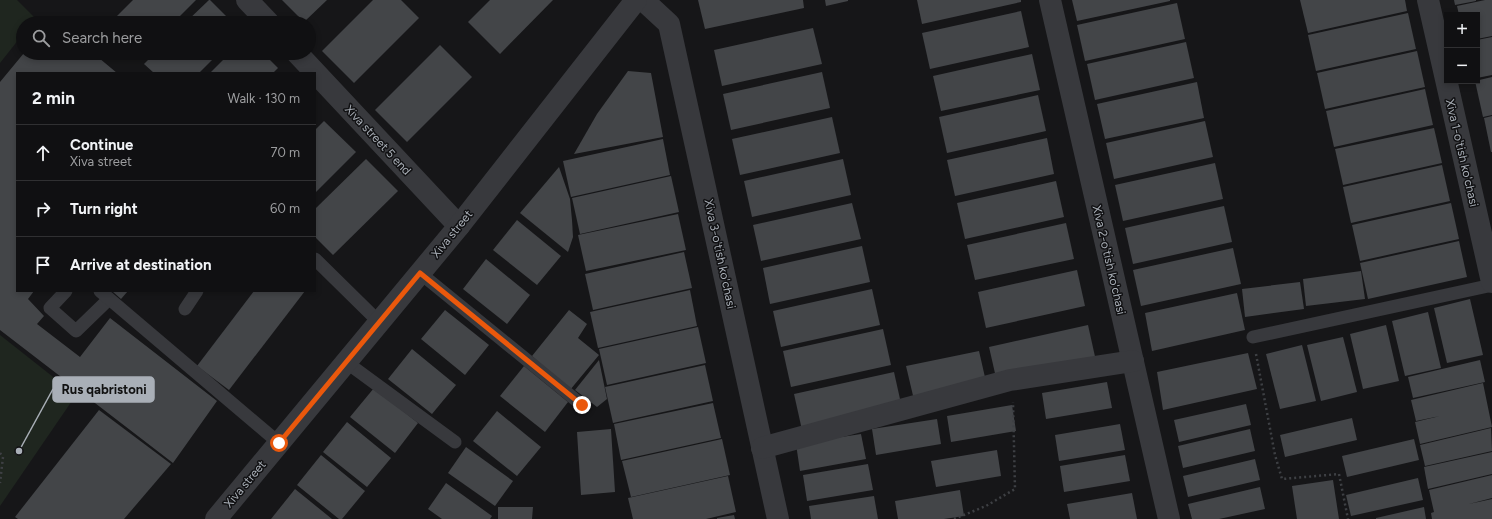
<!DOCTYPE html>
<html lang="en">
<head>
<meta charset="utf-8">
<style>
	body { margin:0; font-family:Figtree,sans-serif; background:#1e1e20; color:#f1f3f6 }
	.controls { position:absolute; right:12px; top:12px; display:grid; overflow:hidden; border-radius:0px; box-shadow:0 2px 6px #0003 }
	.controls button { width:36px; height:36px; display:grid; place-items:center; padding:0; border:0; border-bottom:1px solid #303032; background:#101012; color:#f1f3f6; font:20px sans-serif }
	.stop { position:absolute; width:12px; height:12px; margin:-9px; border:3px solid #ea580c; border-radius:50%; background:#fff }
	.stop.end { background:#ea580c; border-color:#fff; box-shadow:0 1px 4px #0008 }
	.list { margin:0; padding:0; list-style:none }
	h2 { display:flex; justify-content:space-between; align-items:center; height:52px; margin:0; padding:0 16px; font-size:17px }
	h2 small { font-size:13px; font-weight:400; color:#9c9d9f }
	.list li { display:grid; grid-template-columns:26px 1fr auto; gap:12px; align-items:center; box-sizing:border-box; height:56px; padding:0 16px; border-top:1px solid #303032 }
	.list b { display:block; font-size:15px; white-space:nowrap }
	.list p { margin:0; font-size:13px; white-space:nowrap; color:#9c9d9f }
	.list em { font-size:13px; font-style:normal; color:#9c9d9f }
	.icon { flex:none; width:22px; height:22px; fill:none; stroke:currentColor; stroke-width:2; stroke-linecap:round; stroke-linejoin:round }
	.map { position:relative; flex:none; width:1492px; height:519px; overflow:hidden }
	.search { position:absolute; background:#101012; box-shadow:0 2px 6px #0003; left:16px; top:16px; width:300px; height:44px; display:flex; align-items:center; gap:10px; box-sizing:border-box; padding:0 14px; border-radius:22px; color:#9c9d9f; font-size:15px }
	.panel { position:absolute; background:#101012; box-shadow:0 2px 6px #0003; left:16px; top:72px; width:300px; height:220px; border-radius:0px }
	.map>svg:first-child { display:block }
	.green { fill:#1f261f }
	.building { fill:#434548 }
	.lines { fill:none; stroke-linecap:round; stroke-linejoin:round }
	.path { stroke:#3e4044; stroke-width:2.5; stroke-dasharray:2 3; stroke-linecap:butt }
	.lane { stroke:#38393d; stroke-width:13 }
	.street { stroke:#38393d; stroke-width:22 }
	.route { stroke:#ea580c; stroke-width:5 }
	.labels { text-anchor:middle; stroke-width:3; stroke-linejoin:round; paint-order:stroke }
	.street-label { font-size:12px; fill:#a9afb7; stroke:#111113 }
	.leader { fill:none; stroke:#a9afb7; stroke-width:1.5 }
	.callout-dot { fill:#a9afb7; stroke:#111113; stroke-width:1.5 }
	.callout { fill:#a9afb7; stroke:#a9afb7; stroke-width:1.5 }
	.callout-label { font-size:13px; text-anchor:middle; font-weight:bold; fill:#111 }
</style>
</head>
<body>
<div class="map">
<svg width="1492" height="519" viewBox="0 0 1492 519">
	<rect width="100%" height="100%" fill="#161618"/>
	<!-- green -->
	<g class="green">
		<path d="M0,0H17L35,18L31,23H23V34L0,63Z"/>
		<path d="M0,335L76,395L0,506Z"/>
	</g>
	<!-- building -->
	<g class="building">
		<path d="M133,0H196L173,23H110Z"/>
		<path d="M209,0H210L233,23H185Z"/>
		<path d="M282,0H327L304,22Z"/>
		<path d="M373,0H401L419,18L354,83L322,51Z"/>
		<path d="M490,0H553L500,54L468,22Z"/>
		<path d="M698,0H803L804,8L705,29Z"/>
		<path d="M825,0H848V1L826,6Z"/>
		<path d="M917,0H1021V2L922,24Z"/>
		<path d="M1072,0H1170V1L1077,21Z"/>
		<path d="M1300,0H1405L1407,11L1308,33Z"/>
		<path d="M1454,0H1476V1L1455,5Z"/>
		<path d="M1485,0H1492V36L1477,39V15H1459L1457,6Z"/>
		<path d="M1177,3L1185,39L1085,61L1077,25Z"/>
		<path d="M1021,11L1029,47L930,69L922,33Z"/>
		<path d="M1408,13L1416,49L1316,71L1308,35Z"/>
		<path d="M813,28L822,64L722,86L714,50Z"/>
		<path d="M1492,37V75L1477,78V40Z"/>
		<path d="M1186,42L1194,78L1095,100L1087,64Z"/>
		<path d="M440,45L472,77L407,142L375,110Z"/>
		<path d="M1417,51L1425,87L1325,109L1317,73Z"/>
		<path d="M24,53H93L117,73H17V291H34L28,299L44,316L37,324L80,357L110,318L217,401L173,463L0,330V82Z"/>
		<path d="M155,53H219L199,73H154L144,64Z"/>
		<path d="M230,53H263L278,68L273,73H210Z"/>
		<path d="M1032,54L1040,90L941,111L933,76Z"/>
		<path d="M628,71L651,73L663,137L574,154L597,114Z"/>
		<path d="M822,72L830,108L731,130L723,94Z"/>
		<path d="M1492,77V115L1483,117L1475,81Z"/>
		<path d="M1197,82L1204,118L1105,139L1097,104Z"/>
		<path d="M1425,89L1433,125L1334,147L1326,111Z"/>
		<path d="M1038,95L1046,131L947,153L939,117Z"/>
		<path d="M1492,116V152H1491L1484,118Z"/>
		<path d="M832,117L840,153L740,175L732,139Z"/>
		<path d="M324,121L356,152L315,193V130Z"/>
		<path d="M1205,121L1213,157L1114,179L1106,143Z"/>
		<path d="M1434,128L1442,163L1343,185L1335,149Z"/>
		<path d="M1047,138L1054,174L955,196L947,160Z"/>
		<path d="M663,139L670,175L571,197L563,161Z"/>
		<path d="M366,159L398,191L333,255L315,237V209Z"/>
		<path d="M843,159L851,195L752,217L744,181Z"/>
		<path d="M1215,163L1223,199L1123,221L1115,185Z"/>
		<path d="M1442,165L1450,201L1351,223L1343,187Z"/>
		<path d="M559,167L570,199L572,220L573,237L568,252L520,213Z"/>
		<path d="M671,176L679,212L580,234L572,198Z"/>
		<path d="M1056,181L1064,217L965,239L957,203Z"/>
		<path d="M852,203L861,239L761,261L753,225Z"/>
		<path d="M1451,203L1459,239L1360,261L1352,225Z"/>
		<path d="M1224,206L1232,242L1133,264L1125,228Z"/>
		<path d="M678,214L686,250L586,271L578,235Z"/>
		<path d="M517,220L561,256L537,285L493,250Z"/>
		<path d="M1066,223L1074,259L975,280L967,245Z"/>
		<path d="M1459,241L1467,277L1368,299L1360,263Z"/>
		<path d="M862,246L870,282L770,304L763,268Z"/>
		<path d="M1233,248L1241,284L1141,306L1133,270Z"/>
		<path d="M684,252L692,288L593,310L585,274Z"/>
		<path d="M486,259L530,295L507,324L463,289Z"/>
		<path d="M1077,270L1085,306L986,328L978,292Z"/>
		<path d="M1361,271L1365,299L1306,306L1303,279Z"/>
		<path d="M1300,282L1304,309L1245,317L1242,289Z"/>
		<path d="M872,289L880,325L781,347L773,311Z"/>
		<path d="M690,290L697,326L598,348L590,312Z"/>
		<path d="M112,291H128L121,299Z"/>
		<path d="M254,291H305L229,390L197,366Z"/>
		<path d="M1237,293L1245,330L1152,351L1145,313Z"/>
		<path d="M1470,299L1483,355L1447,363L1434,308Z"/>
		<path d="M445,310L489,345L465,375L421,339Z"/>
		<path d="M569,310L587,324L578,338L599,355L570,390L532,356Z"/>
		<path d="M1428,312L1441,368L1405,376L1392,321Z"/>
		<path d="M1088,325L1096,361L997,382L989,347Z"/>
		<path d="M1386,325L1399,381L1363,389L1350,334Z"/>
		<path d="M698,327L706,363L607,385L599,349Z"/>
		<path d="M883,329L891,365L791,387L783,351Z"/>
		<path d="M1343,337L1357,392L1321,401L1307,345Z"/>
		<path d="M1302,345L1316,401L1280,409L1266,354Z"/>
		<path d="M412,349L456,385L432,414L388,379Z"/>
		<path d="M979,351L987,386L915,404L906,366Z"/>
		<path d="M1248,353L1257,389L1163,410L1157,372Z"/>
		<path d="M599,360L607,399L597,407L575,390Z"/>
		<path d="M1480,360L1485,382L1413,398L1408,377Z"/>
		<path d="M705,365L713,401L613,423L605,387Z"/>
		<path d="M524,366L568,402L545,432L500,396Z"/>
		<path d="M894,372L902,408L802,430L794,394Z"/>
		<path d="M1107,382L1112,408L1046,419L1042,393Z"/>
		<path d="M1483,383L1492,427L1420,444L1415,422L1440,416L1416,421L1411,400Z"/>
		<path d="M374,388L418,423L395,453L350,417Z"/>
		<path d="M713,403L721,438L621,460L614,424Z"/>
		<path d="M1246,404L1251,425L1179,442L1174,420Z"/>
		<path d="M1012,405L1016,431L951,442L947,416Z"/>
		<path d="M99,410L171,464L124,519H18L15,517Z"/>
		<path d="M497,411L541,447L517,476L473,441Z"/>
		<path d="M1352,418L1357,440L1285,457L1280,435Z"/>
		<path d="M937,419L941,444L876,455L872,429Z"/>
		<path d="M347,422L391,458L367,487L323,452Z"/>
		<path d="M1120,424L1125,450L1059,461L1055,435Z"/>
		<path d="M1491,428L1492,451L1425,466L1420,445Z"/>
		<path d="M611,429L615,492L581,495L577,432Z"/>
		<path d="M1250,429L1255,451L1183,468L1178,446Z"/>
		<path d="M861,434L866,459L800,471L796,444Z"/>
		<path d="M722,439L730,475L631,497L622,461Z"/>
		<path d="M1414,439L1419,460L1347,477L1342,456Z"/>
		<path d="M466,447L513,481L495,506L448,473Z"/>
		<path d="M997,450L1001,476L936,487L931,461Z"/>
		<path d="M1492,452V474L1428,489L1424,467Z"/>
		<path d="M321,455L365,491L342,519H339L297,485Z"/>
		<path d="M1125,455L1130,481L1064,492L1060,466Z"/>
		<path d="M1255,459L1260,480L1188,497L1183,476Z"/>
		<path d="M868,464L873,490L807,501L803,475Z"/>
		<path d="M1492,475V498L1469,504L1492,499V519H1432L1431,513L1434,512L1429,490Z"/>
		<path d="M728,476L736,512L706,519H633L628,498Z"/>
		<path d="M1418,478L1423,500L1351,516L1346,495Z"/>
		<path d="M1333,480L1339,519H1297L1292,486Z"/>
		<path d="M446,483L492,516L490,519H442L428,509Z"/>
		<path d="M1260,487L1265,509L1219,519H1192L1188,504Z"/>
		<path d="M295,489L332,519H271Z"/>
		<path d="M960,490L964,516L944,519H898L895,501Z"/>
		<path d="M1132,493L1137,519H1070L1067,504Z"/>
		<path d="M874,496L878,519H811L809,506Z"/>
		<path d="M498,507H533L532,519H498Z"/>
		<path d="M1424,507L1426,519H1376V518Z"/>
		<path d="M734,515L735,519H717V518Z"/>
	</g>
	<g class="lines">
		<!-- path -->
		<g class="path">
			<path d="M1256,354L1275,455L1282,479L1339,474L1348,519"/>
			<path d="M0,453L3,457L0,483"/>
			<path d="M954,519L986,506L1015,489L1013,402"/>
		</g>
		<!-- lane -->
		<g class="lane">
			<path d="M315,259L379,322"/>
			<path d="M420,273L582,405"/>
			<path d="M66,291L50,308L76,331L109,299"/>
			<path d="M100,291L279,443"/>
			<path d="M185,309L197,291"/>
			<path d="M1253,337L1492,285"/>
			<path d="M346,362L455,442"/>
		</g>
		<!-- street -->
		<g class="street">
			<path d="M247,0L269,23"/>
			<path d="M643,0L669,24L778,519"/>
			<path d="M1050,0L1169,519"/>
			<path d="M1428,0L1492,282"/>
			<path d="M297,53L459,226"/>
			<path d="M762,448L1010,380L1133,361"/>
			<path d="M216,519L459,226L636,0"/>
		</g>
	</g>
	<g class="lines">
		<!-- route -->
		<path class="route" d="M279,443L420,273L582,405"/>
	</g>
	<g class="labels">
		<!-- street labels -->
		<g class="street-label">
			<text transform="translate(378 140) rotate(47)" y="4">Xiva street 5 end</text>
			<text transform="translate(1462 153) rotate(77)" y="4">Xiva 1-o'tish ko'chasi</text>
			<text transform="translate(452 234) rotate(-51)" y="4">Xiva street</text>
			<text transform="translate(720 254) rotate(78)" y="4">Xiva 3-o'tish ko'chasi</text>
			<text transform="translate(1109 260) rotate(77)" y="4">Xiva 2-o'tish ko'chasi</text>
			<text transform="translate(245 484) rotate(-50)" y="4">Xiva street</text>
		</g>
	</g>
	<!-- callouts -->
	<path class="leader" d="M19 451L53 389"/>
	<circle class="callout-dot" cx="19" cy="451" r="4"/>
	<rect class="callout" x="53" y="377" width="101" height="25" rx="4"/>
	<g class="callout-label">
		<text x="104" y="394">Rus qabristoni</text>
	</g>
</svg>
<div class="controls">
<button>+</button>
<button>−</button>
</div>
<div class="stop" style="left:279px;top:443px"></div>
<div class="stop end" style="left:582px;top:405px"></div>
<div class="search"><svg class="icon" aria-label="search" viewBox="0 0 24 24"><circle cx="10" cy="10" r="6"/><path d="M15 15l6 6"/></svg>Search here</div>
<section class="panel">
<h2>2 min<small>Walk · 130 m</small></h2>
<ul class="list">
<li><svg class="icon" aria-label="ahead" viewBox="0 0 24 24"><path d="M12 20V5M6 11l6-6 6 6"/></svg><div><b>Continue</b><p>Xiva street</p></div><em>70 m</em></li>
<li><svg class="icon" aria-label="right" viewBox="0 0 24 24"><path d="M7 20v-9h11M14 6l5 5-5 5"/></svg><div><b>Turn right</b></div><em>60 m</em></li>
<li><svg class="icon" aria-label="arrive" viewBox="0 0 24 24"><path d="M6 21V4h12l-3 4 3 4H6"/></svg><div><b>Arrive at destination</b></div></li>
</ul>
</section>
</div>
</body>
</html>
